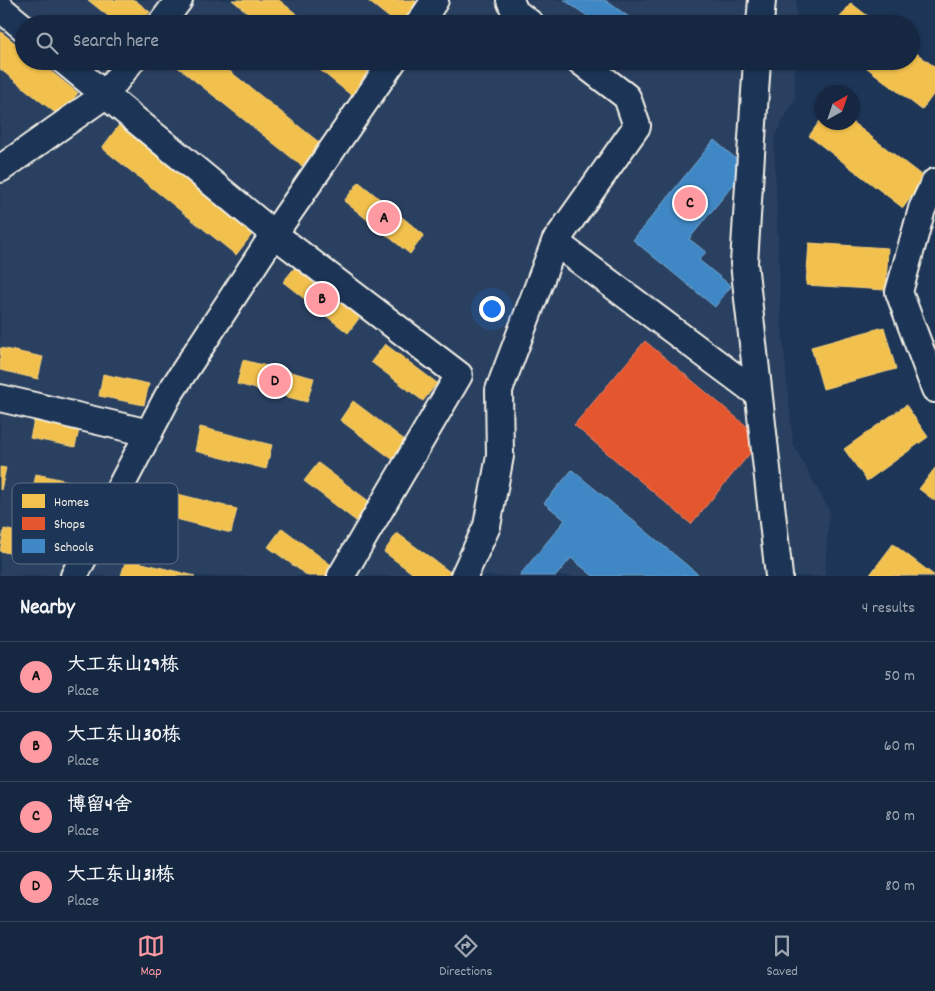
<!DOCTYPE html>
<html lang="en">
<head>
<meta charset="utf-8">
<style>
	body { margin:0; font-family:Dekko,"LXGW WenKai TC",sans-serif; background:#1f3048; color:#f1f3f6 }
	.compass { position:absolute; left:815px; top:85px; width:45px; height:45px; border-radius:50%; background:#162841; box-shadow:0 1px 4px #0004; rotate:40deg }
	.you { position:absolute; left:491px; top:308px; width:18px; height:18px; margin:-12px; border:4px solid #fff; border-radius:50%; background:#1a73e8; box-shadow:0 0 0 8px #1a73e833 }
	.badge { display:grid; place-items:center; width:32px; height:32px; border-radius:50%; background:#ff9aa2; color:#111; font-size:16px; font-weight:700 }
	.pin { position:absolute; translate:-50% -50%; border:2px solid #fff; box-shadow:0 1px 5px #0006 }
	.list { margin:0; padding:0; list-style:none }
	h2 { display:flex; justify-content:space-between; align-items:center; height:65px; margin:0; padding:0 20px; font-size:21px }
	h2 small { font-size:16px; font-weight:400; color:#9ea6b1 }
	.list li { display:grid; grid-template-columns:32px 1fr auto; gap:15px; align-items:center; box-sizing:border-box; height:70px; padding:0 20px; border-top:1px solid #35445a }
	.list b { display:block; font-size:19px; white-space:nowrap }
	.list p { margin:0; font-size:16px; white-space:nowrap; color:#9ea6b1 }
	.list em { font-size:16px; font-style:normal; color:#9ea6b1 }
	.icon { flex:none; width:28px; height:28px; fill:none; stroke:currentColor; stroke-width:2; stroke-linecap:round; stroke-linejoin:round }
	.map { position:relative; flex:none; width:935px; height:576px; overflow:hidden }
	.search { position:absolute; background:#162841; box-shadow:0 1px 4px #0004; left:15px; right:15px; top:15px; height:55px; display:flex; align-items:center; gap:12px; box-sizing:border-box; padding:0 18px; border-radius:28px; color:#9ea6b1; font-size:19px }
	.sheet { height:345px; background:#162841 }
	nav { display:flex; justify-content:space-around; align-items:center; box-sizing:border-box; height:70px; border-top:1px solid #35445a; background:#162841; font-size:14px; color:#9ea6b1 }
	nav a { display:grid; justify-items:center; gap:2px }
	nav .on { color:#ff9aa2 }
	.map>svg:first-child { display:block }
	.built { fill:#2a4060 }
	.homes { fill:#f2c14e; stroke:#f3cf7c }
	.shops { fill:#e4572e; stroke:#e98566 }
	.schools { fill:#3f88c5; stroke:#75a8d0 }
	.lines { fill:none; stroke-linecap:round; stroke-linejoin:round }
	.minor-casing { stroke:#f4f1e8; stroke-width:30 }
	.minor { stroke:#1d3557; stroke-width:26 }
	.key { fill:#1d3557; stroke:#5e6d82; stroke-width:1 }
	.key-label { font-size:14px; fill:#f4f1e8 }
</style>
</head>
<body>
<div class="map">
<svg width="935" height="576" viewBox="0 0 935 576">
	<rect width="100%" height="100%" fill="#1d3557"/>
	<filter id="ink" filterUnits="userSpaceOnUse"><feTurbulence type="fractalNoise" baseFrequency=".02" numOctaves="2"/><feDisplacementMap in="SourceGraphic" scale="10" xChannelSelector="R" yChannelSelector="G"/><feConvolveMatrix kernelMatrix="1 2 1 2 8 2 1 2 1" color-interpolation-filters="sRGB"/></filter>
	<g filter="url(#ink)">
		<!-- built -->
		<path class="built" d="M0,0H796V24H24V61H795V98L774,138L781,318L793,444L829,510L825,576H0Z"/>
		<!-- homes -->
		<g class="homes">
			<path d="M88,0H135L150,12L140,24H118Z"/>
			<path d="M232,0H279L309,24H262Z"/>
			<path d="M367,0H414L422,6L408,24H397Z"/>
			<path d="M851,3L878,24H835Z"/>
			<path d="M0,31L24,50V61H38L78,93L59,116L0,69Z"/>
			<path d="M911,49L935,67V92L922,110L858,61H911Z"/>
			<path d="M170,61H217L320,143L302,166Z"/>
			<path d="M309,61H356L370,73L352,96Z"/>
			<path d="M822,118V122H852L925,178L903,208L809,136Z"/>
			<path d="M119,125L254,232L236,255L102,148Z"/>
			<path d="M359,182L424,235L410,254L344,201Z"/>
			<path d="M809,243L888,248L886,290L806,285Z"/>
			<path d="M296,266L360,317L348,333L283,282Z"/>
			<path d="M884,327L896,369L823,389L811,347Z"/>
			<path d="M385,344L437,383L423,401L371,362Z"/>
			<path d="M0,348L43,357L38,379L0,370Z"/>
			<path d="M243,360L314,378L307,402L237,384Z"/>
			<path d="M103,374L149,384L144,405L99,396Z"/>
			<path d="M353,401L406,441L392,459L340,420Z"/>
			<path d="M906,405L928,437L867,481L844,449Z"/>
			<path d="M35,416L80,426L75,447L30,438Z"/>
			<path d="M200,427L272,445L266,469L195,451Z"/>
			<path d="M318,463L370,502L356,521L304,481Z"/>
			<path d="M0,467L6,468L1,490H0Z"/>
			<path d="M935,468V501L919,489Z"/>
			<path d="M36,474L101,488L96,512L31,498Z"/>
			<path d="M166,491L237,509L231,533L160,515Z"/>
			<path d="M282,528L334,567L328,576H308L268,547Z"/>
			<path d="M4,529L49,539L44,561L0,551Z"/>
			<path d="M397,533L450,572L447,576H416L384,552Z"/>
			<path d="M893,544L935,576H869Z"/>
			<path d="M126,559L195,576H121Z"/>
		</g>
		<!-- shops -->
		<path class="shops" d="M645,341L762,439L691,524L574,425Z"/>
		<!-- schools -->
		<g class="schools">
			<path d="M564,0H605L639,24H599Z"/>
			<path d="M714,140L747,168L689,239L706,252L699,260L731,286L715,307L633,240Z"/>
			<path d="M572,470L700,576H593L571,558L556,576H519L565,520L544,503Z"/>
		</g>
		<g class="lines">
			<defs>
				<g id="minor">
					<path d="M510,0L515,12L531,24"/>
					<path d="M0,8L24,28"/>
					<path d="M161,24L179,0"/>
					<path d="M419,24L435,0"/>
					<path d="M760,24L762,0"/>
					<path d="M64,61L274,234L459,375L341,576"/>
					<path d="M757,61L744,263L779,576"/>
					<path d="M0,169L105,95L131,61"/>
					<path d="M935,182L922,209L899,292L935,389"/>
					<path d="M555,242L758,394"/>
					<path d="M0,398L149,433"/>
					<path d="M74,576L168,396L274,234L393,61"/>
					<path d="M464,576L487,526L500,456L499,390L555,242L637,126L627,97L580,61"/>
				</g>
			</defs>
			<!-- minor casing -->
			<use href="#minor" class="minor-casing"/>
			<!-- minor -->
			<use href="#minor" class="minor"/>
		</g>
	</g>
	<!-- legend -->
	<rect x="12" y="483" width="166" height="81" rx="8" class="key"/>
	<rect x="22" y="494" width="23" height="14" fill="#f2c14e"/>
	<rect x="22" y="517" width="23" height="13" fill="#e4572e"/>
	<rect x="22" y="539" width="23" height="14" fill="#3f88c5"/>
	<g class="key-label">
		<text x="54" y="506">Homes</text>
		<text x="54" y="528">Shops</text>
		<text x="54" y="551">Schools</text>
	</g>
</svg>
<svg class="compass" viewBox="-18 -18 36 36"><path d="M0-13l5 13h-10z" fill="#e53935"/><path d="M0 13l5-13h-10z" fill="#9ea6b1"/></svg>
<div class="you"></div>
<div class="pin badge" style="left:384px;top:218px">A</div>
<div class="pin badge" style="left:322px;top:299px">B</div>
<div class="pin badge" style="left:690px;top:203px">C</div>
<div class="pin badge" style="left:275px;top:381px">D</div>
<div class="search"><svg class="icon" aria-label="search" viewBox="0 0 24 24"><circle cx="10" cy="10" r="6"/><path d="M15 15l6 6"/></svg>Search here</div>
</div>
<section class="sheet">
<h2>Nearby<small>4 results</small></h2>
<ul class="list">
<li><span class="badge">A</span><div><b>大工东山29栋</b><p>Place</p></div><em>50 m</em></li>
<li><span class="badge">B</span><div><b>大工东山30栋</b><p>Place</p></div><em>60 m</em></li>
<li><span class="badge">C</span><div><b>博留4舍</b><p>Place</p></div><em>80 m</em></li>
<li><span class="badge">D</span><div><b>大工东山31栋</b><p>Place</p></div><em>80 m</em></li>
</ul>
</section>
<nav>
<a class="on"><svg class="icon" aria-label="map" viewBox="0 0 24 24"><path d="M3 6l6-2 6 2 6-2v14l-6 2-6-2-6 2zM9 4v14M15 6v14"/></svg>Map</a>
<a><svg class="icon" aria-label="directions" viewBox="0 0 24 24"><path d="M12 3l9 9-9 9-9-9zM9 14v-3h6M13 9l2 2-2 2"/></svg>Directions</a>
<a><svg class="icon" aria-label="saved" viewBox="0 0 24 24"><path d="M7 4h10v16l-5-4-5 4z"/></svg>Saved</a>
</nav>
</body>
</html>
